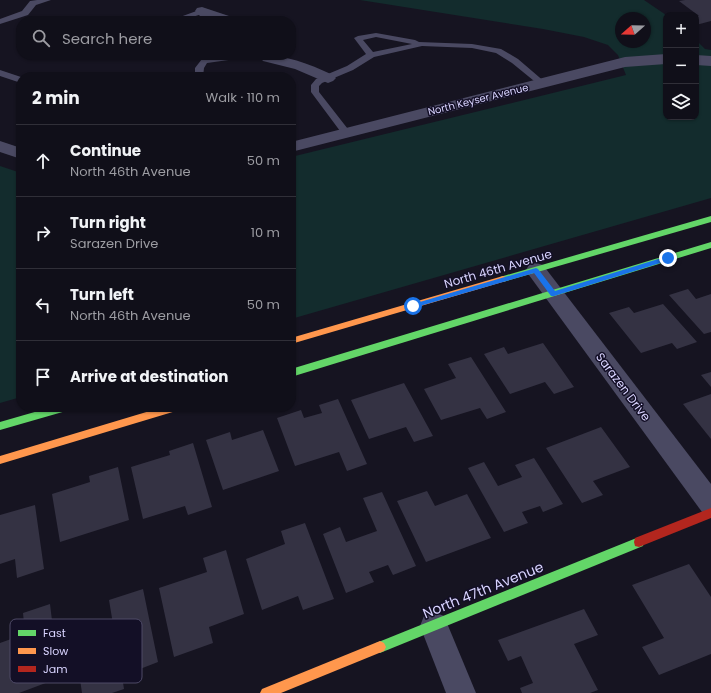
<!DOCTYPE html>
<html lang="en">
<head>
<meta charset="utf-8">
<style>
	body { margin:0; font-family:Poppins,sans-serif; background:#1e1d26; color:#f1f3f6 }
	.controls { position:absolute; right:12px; top:12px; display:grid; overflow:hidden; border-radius:8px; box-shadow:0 1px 3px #0004 }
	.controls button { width:36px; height:36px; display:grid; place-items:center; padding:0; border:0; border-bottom:1px solid #302f38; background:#100f19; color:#f1f3f6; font:20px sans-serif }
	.compass { position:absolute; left:615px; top:12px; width:36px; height:36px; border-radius:50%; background:#100f19; box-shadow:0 1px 3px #0004; rotate:250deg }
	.stop { position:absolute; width:12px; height:12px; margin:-9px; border:3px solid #1a73e8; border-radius:50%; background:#fff }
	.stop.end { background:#1a73e8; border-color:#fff; box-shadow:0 1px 4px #0008 }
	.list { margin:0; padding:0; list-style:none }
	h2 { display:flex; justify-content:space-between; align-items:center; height:52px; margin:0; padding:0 16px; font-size:17px }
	h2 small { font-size:13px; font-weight:400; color:#9c9ca2 }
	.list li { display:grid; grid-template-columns:26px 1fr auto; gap:12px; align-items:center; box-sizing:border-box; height:72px; padding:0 16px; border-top:1px solid #302f38 }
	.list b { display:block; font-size:15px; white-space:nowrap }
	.list p { margin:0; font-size:13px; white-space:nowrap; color:#9c9ca2 }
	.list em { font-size:13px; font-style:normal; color:#9c9ca2 }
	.icon { flex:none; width:22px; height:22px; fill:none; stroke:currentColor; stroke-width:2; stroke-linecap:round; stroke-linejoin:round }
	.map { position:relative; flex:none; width:711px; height:693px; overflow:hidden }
	.search { position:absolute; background:#100f19; box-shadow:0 1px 3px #0004; left:16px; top:16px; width:280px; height:44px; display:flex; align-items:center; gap:10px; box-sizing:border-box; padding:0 14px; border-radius:16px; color:#9c9ca2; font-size:15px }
	.panel { position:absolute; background:#100f19; box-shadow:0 1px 3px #0004; left:16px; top:72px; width:280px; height:340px; border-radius:16px }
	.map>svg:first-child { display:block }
	.green { fill:#132c2d; fill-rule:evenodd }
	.building { fill:#343243 }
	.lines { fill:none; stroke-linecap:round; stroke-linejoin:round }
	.lane { fill:#4a4962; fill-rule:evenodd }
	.street { fill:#4a4962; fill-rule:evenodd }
	.fast { fill:#63d668; fill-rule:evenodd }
	.slow { fill:#ff974d; fill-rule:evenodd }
	.jam { fill:#b3261e; fill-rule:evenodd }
	.route { fill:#1a73e8 }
	.labels { text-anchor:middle; stroke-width:3; stroke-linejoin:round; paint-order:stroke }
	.far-street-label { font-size:10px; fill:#d9d4ff; stroke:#130f26 }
	.street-label { font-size:12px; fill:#d9d4ff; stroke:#130f26 }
	.near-street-label { font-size:14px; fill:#d9d4ff; stroke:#130f26 }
	.key { fill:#130f26; stroke:#4e4a67; stroke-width:1 }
	.key-label { font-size:11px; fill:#d9d4ff }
</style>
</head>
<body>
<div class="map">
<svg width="711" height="693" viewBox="0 0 711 693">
	<rect width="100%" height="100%" fill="#161421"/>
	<!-- green -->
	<g class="green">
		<path d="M360,0H644L666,15V117H696V40L705,49L711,50V198L291,319V157L626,75L618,55L608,45L584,37L543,29ZM621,18H645V42H621Z"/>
		<path d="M0,166L21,173V397L0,403Z"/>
	</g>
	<!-- building -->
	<g class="building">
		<path d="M685,0H711V21L696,25V16H699L679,1Z"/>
		<path d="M688,289L696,299L711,294V332L704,334L669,295Z"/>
		<path d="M663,304L697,342L677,349L672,343L641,353L609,313L629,307L634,313Z"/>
		<path d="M543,343L574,387L554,394L545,382L510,394L484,354L504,347L508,354Z"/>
		<path d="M471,357L506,412L487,419L480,408L441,420L424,389L456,378L448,364Z"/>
		<path d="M711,372V387L701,375Z"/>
		<path d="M404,383L433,436L414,442L406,427L369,439L351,400Z"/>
		<path d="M711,394V439L683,404Z"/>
		<path d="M338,399L367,464L347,471L339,452L295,466L277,418L301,410L304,418L322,413L319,405Z"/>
		<path d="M601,427L630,467L593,481L603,495L582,503L546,448Z"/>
		<path d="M263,430L279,471L223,490L206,440L230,432L232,440Z"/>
		<path d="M193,443L212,507L188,515L185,506L143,519L131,467L170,455L169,451Z"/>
		<path d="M534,458L563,504L543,512L540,506L522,512L528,523L504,532L468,468L484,462L498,486L522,477L515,465Z"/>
		<path d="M118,467L129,520L60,542L52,494L90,482L89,476Z"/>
		<path d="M427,491L435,506L467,494L491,538L426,562L397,501Z"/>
		<path d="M382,492L416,566L393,575L388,565L369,572L374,582L346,593L323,534L340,527L346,542L377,531L363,498Z"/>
		<path d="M35,505L44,569L17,578L15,559L0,564V515Z"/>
		<path d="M305,523L334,599L303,610L298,596L262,610L246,559L285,544L281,531Z"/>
		<path d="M226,550L244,614L209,627L213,643L174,657L159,588L207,572L203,558Z"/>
		<path d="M689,564L711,597V654L659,675L642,647L664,638L632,585Z"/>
		<path d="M143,589L158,662L122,676L124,689L112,693H82L74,638L113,624L109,600Z"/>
		<path d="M50,604L59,678L19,693H0V643L25,634L23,613Z"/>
		<path d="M584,609L598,635L574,644L598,690L590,693H522L520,688L533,683L521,656L508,661L498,640Z"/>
	</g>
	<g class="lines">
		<!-- lane -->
		<g class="lane">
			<path d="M37,0H51L36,5L28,15L0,24V19L22,11L30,1Z"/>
			<path d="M202,9H205V13L180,21H169Z"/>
			<path d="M376,33L415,40L419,42L472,44L501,49L518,59L546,83L542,86L539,85L512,63L496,53L472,48L422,46L374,57L353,70L322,83L319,86V92L351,133L346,136L343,135L311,92V85L316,79L347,66L366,54L354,38L358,36ZM376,37L412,44L373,52L363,40Z"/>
			<path d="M232,55H254L250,57L207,63L204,68L203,77H195V68L202,59Z"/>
			<path d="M0,70L21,77V83L0,76Z"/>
		</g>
		<!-- street -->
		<g class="street">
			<path d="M202,7L235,18L237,21C225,21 202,22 195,11L197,8Z"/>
			<path d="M666,54V64L625,67L291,152V142L625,57Z"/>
			<path d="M258,55C287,55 307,63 333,75L336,78L333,81L328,83L323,81L295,69L263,61Z"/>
			<path d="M696,55L711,56V66L696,65Z"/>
			<path d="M0,141L21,148V159L0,152Z"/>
			<path d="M536,263L543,265L711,484V516L702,512L529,275L526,270L529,265Z"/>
			<path d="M434,612L444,616L476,693H446L420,626L424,616Z"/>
		</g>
		<!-- fast -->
		<g class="fast">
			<path d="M711,216V222L503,282L499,279L500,277Z"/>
			<path d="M711,242V248L291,377V369Z"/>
			<path d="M52,407H71L69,410L66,411L0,430V422Z"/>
			<path d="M639,537L643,538L644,542L643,546L380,653L376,651L374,647L376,643Z"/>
		</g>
		<!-- slow -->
		<g class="slow">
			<path d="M503,276L506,277L507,279L506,281L291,344V338Z"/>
			<path d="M163,407H181L179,410L176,411L0,464V456Z"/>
			<path d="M380,641L384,643L386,647L384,651L281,693H260L262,689Z"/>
		</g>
		<!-- jam -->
		<path class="jam" d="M711,508V518L639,547L635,546L634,542L635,538Z"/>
	</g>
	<!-- route -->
	<path class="route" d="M668,256L671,258L670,260L554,296H551L534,273L413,308L410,306L413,304L536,268L538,269L555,291Z"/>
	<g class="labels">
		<!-- far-street labels -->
		<g class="far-street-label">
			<text transform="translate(478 99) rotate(-14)" y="4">North Keyser Avenue</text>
		</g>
		<!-- street labels -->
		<g class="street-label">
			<text transform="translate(498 269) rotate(-16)" y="4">North 46th Avenue</text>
			<text transform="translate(623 387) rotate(53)" y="4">Sarazen Drive</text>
		</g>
		<!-- near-street labels -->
		<g class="near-street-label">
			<text transform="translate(483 590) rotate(-22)" y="5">North 47th Avenue</text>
		</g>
	</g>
	<!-- legend -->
	<rect x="10" y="619" width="132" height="64" rx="6" class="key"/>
	<rect x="18" y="630" width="18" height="6" fill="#63d668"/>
	<rect x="18" y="648" width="18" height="6" fill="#ff974d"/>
	<rect x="18" y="666" width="18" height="6" fill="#b3261e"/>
	<g class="key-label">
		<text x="43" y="637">Fast</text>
		<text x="43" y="655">Slow</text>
		<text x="43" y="673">Jam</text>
	</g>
</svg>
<div class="controls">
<button>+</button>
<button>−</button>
<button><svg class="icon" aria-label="layers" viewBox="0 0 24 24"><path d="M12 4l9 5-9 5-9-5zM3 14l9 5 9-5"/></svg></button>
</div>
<svg class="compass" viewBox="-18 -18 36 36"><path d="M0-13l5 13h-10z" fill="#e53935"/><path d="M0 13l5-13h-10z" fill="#9c9ca2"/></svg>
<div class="stop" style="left:413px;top:306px"></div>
<div class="stop end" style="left:668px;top:258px"></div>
<div class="search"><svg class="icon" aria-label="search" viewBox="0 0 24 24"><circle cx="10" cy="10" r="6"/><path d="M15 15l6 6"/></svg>Search here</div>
<section class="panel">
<h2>2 min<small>Walk · 110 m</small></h2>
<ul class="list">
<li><svg class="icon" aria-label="ahead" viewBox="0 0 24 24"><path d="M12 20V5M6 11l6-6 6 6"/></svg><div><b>Continue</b><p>North 46th Avenue</p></div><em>50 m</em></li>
<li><svg class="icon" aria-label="right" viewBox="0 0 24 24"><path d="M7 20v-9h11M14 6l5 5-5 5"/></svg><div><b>Turn right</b><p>Sarazen Drive</p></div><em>10 m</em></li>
<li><svg class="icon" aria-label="left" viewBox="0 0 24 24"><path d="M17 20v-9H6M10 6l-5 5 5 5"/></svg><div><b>Turn left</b><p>North 46th Avenue</p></div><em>50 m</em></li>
<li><svg class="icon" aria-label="arrive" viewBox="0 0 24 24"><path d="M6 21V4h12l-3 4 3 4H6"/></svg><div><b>Arrive at destination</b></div></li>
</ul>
</section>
</div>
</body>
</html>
